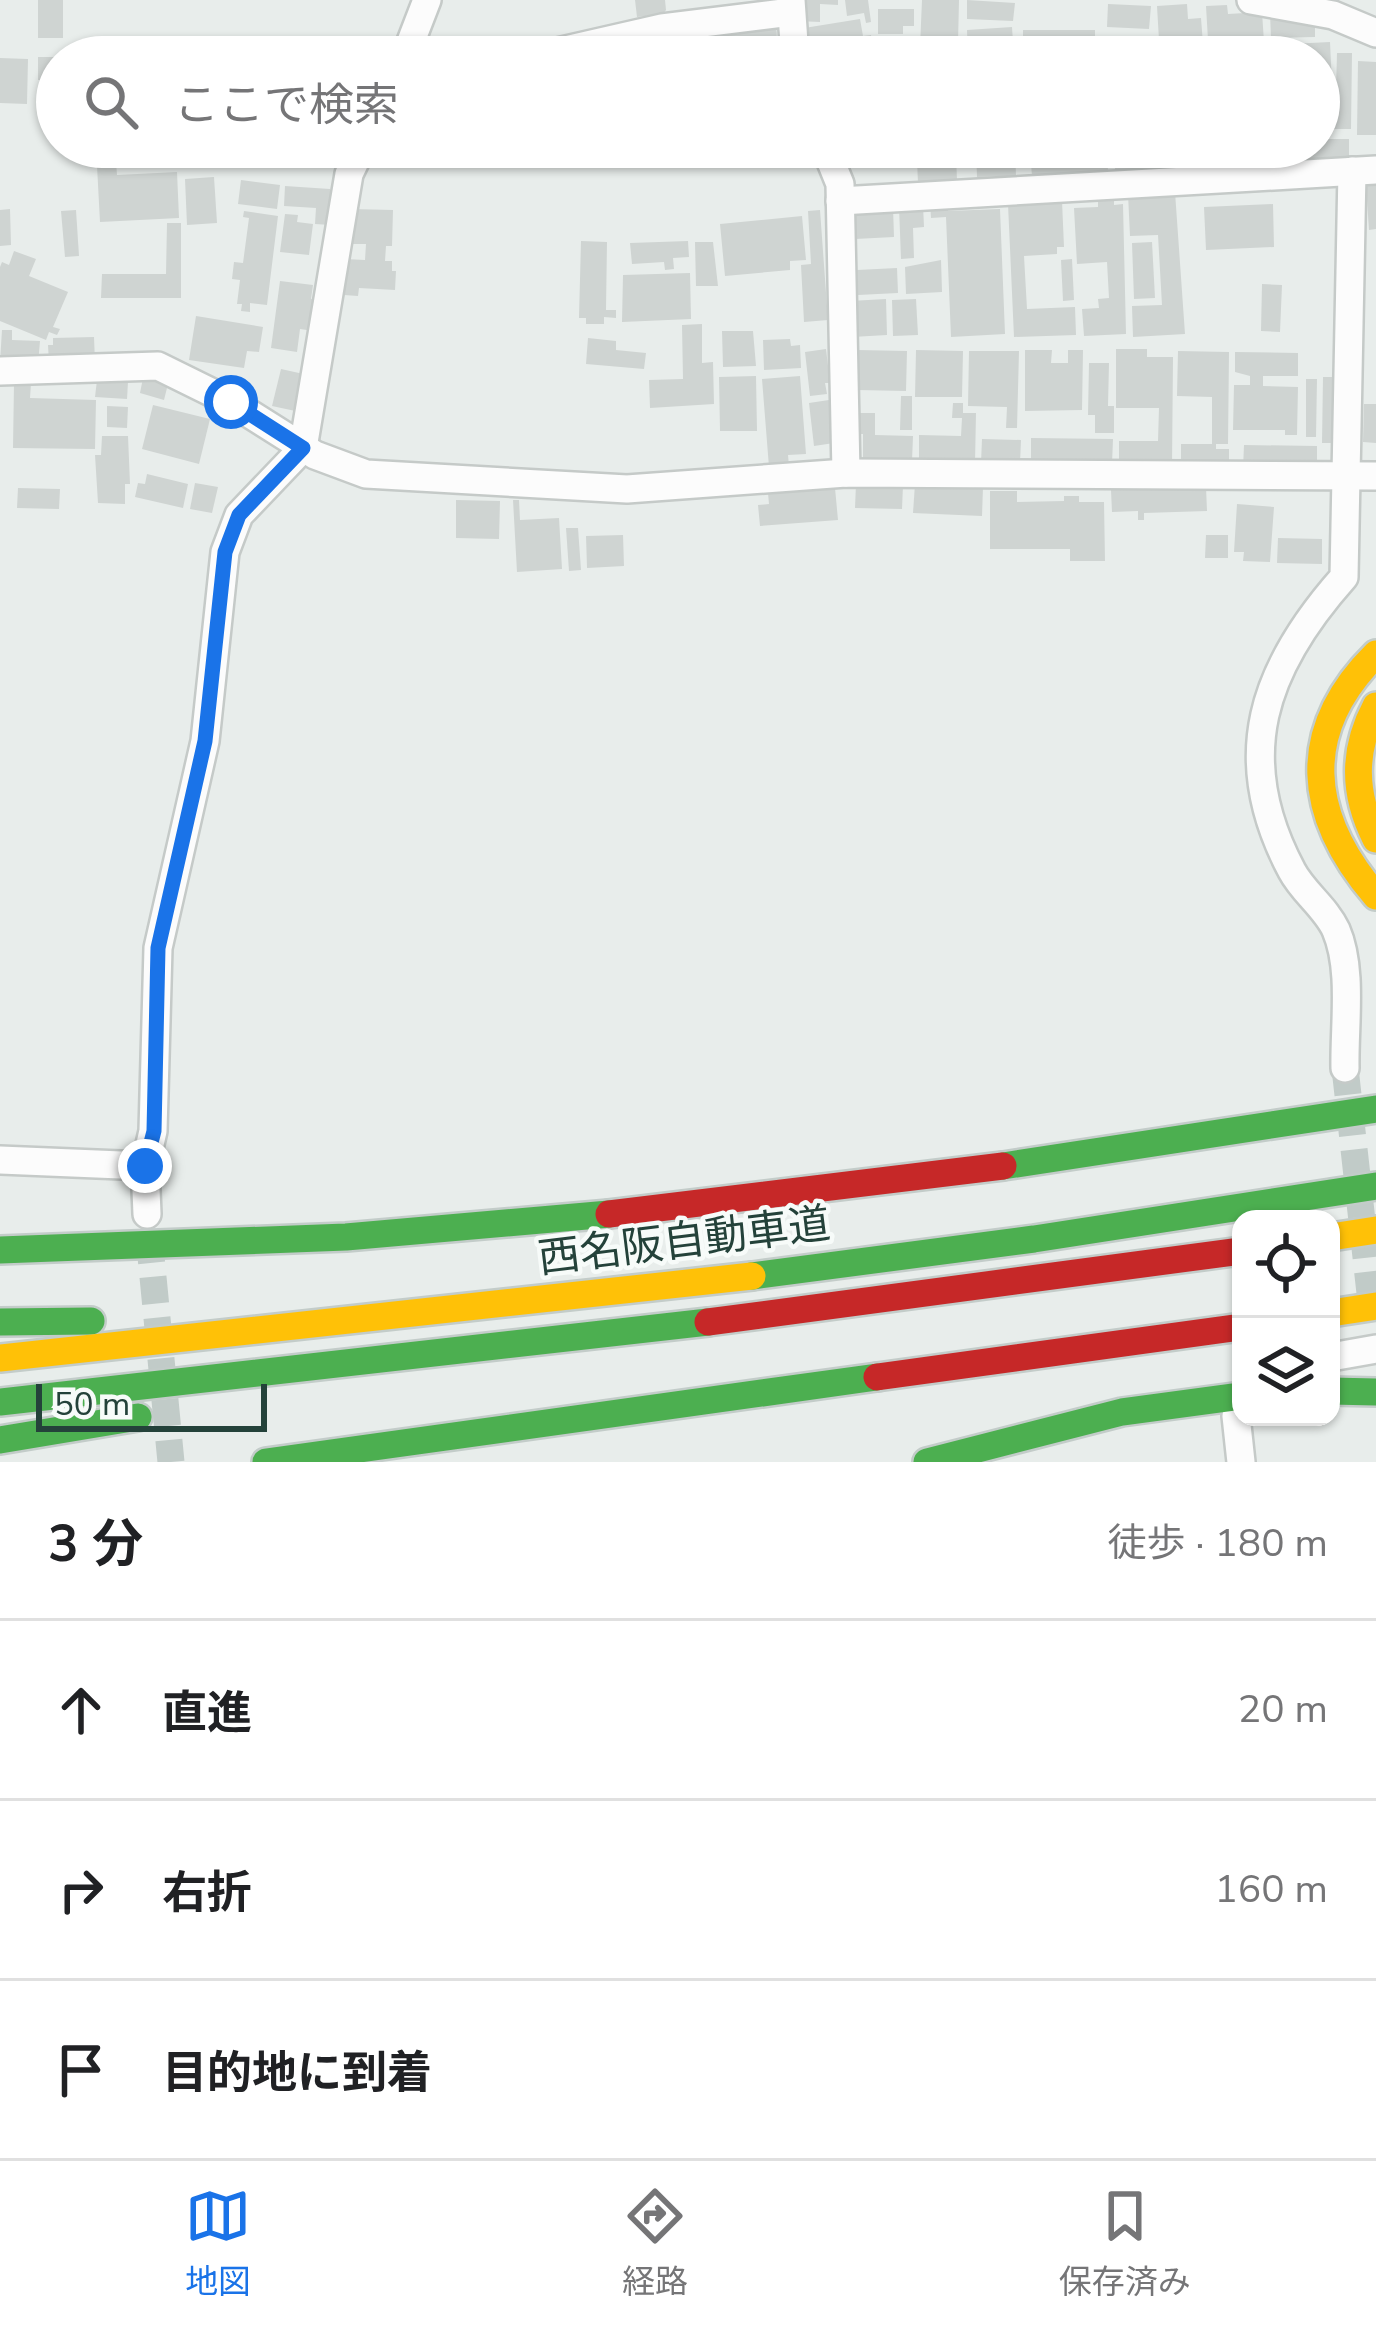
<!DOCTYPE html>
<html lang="ja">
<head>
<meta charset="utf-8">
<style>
	body { margin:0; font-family:"Nunito Sans","Noto Sans JP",sans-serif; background:#f6f6f6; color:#202124 }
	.controls { position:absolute; right:36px; bottom:36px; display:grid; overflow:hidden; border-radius:24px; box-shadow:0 3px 9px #0004 }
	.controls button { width:108px; height:108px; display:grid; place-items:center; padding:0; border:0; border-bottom:3px solid #e0e0e0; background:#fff; color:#202124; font:60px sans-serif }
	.scale { position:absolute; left:36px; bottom:30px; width:231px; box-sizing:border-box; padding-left:12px; border:6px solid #24423a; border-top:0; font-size:33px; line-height:42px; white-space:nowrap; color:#24423a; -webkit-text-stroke:9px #f7fbf9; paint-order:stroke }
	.stop { position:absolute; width:36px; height:36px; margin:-27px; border:9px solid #1a73e8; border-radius:50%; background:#fff }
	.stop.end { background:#1a73e8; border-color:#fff; box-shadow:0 3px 12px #0008 }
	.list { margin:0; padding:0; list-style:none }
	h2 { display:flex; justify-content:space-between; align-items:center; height:156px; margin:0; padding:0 48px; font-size:51px }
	h2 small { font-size:39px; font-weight:400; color:#757577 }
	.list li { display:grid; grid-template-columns:78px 1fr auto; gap:36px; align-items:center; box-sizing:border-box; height:180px; padding:0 48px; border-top:3px solid #e0e0e0 }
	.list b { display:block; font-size:45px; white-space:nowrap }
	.list em { font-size:39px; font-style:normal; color:#757577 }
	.icon { flex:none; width:66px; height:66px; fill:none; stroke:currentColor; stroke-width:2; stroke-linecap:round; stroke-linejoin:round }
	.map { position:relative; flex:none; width:1376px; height:1462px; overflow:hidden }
	.search { position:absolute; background:#fff; box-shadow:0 3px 9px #0004; left:36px; right:36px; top:36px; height:132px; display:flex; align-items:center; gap:30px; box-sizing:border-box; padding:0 42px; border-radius:66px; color:#757577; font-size:45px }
	.sheet { height:696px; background:#fff }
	nav { display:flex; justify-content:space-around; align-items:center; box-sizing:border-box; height:168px; border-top:3px solid #e0e0e0; background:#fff; font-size:33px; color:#757577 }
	nav a { display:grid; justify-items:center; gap:6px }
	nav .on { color:#1a73e8 }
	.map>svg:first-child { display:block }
	.building { fill:#cfd4d2 }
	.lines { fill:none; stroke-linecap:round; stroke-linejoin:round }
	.street-tunnel { stroke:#c1cbc8; stroke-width:27; stroke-dasharray:27 14; stroke-linecap:butt }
	.street-casing { stroke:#c5cac8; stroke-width:32 }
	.fast-casing { stroke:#c3ccc9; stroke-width:32 }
	.slow-casing { stroke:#c3ccc9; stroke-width:32 }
	.jam-casing { stroke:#c3ccc9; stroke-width:32 }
	.street { stroke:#fcfcfc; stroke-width:27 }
	.fast { stroke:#4caf50; stroke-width:27 }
	.slow { stroke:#ffc107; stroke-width:27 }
	.jam { stroke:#c62828; stroke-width:27 }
	.route { stroke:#1a73e8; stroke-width:15 }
	.labels { text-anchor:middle; stroke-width:9; stroke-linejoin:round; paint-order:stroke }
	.street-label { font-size:42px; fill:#24423a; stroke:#f7fbf9 }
</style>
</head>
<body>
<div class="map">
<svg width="1376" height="1462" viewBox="0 0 1376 1462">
	<rect width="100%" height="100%" fill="#e8edeb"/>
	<!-- building -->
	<g class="building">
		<rect x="38" y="0" width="25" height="38"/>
		<path d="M635,0H665L666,10L663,14L637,17Z"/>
		<path d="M799,0H838V5L820,4V22L798,21Z"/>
		<path d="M845,0H868L871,22L866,23L864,13L847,16Z"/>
		<path d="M922,0H959L958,43L950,42V48L920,47Z"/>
		<path d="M967,0L1015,3L1013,21L967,19Z"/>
		<path d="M1108,4L1151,6L1149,29L1107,27Z"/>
		<path d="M1187,4L1188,19L1201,18L1204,57H1160L1157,6Z"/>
		<path d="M1227,5L1228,14L1262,12L1265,57H1209L1206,6Z"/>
		<path d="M878,9H914V26H903V34H878Z"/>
		<path d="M1270,13L1315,16V37L1271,38Z"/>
		<path d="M860,19L863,36L871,35L873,47L866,49L867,57H803L798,29Z"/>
		<path d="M776,21L778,57H717L716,26Z"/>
		<path d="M707,26L709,50L681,57L678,29Z"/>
		<path d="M1012,27L1014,57H968L967,30Z"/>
		<rect x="1023" y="30" width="72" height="27"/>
		<path d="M1153,36L1154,57H1109L1108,38Z"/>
		<path d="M671,37L675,57H617L615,47Z"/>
		<path d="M1330,42L1332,85H1319V57H1270L1269,45Z"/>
		<path d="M1337,53H1352L1351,129H1334V109H1328V90H1336Z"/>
		<rect x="38" y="57" width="19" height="23"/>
		<path d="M0,58L28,59L27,104L0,103Z"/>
		<path d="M1358,61L1376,62V135H1357Z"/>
		<path d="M1319,139H1349V165H1276V147H1319Z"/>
		<path d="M96,147H115L117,175L177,172L179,218L100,222Z"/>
		<path d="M1015,147L1016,176L977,177L976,149Z"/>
		<path d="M1106,147L1108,170L1032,176L1030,152Z"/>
		<path d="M1114,147L1160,148L1161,169L1115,170Z"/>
		<path d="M1167,147H1206L1207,165L1167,167Z"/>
		<path d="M1212,147H1269V164L1213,166Z"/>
		<path d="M943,153H956L957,181L918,183L917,160L944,158Z"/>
		<path d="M214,177L217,223L187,225L185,179Z"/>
		<path d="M241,180L280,185L277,209L238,204Z"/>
		<path d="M1376,184V229L1369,230L1366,185Z"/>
		<path d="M285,186L330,189L331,225L315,224L316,208L284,206Z"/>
		<path d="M1175,192L1185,334L1133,337L1132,306L1162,305L1158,235L1130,236L1128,194Z"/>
		<path d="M1114,199V205L1123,204L1126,334L1084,336L1082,309L1099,308L1098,299L1109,298L1107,262L1077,264L1074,208L1098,207V200Z"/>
		<path d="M948,200V211L1000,209L1005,334L951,337L946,217L931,218L930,201Z"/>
		<path d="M1062,201L1064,247H1057V254L1024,256L1027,309L1075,307L1076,335L1014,337L1008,204Z"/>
		<path d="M1273,204L1274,247L1206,250L1204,207Z"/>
		<path d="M923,205L924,227L913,228L914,258L901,259L899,206Z"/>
		<path d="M893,207L894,237L855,239L853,209Z"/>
		<path d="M10,209L11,245L0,246V210Z"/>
		<path d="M351,209L393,210L392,246H386L385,261H392V271H396L395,290L359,288L358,296L344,295L345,259L365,260L366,244H349Z"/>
		<path d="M76,210L79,256L65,257L61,211Z"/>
		<path d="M820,210L828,320L804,322L801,265L811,264L808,211Z"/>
		<path d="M244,211L278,216L267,305L250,303V312L241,311L242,304H237L240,280L232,279L234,262L243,263L249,218L243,217Z"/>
		<path d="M285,214L298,215L297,222L313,224L309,255L280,252Z"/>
		<path d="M802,216L806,260L790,261V270L725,276L720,224Z"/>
		<path d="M167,223H181V298H101L102,274H166Z"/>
		<path d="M581,241L607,242L606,310H616V318L604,317V324H586V318H579Z"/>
		<path d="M688,241L689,257L673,258L674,269L665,270L664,262L632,264L630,243Z"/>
		<path d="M695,242H713L718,286H696Z"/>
		<path d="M1152,242L1155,298L1134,299L1132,243Z"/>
		<path d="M14,251L36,259L29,276L68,292L53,327L60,329L57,335L49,332L46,340L0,321V267L2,262L9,265Z"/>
		<path d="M1072,259L1074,300L1063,301L1061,260Z"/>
		<path d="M941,260L942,292L906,294L905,267Z"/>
		<path d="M897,268L898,293L858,295L857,270Z"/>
		<path d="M690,273L691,319L622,322L623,275Z"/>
		<path d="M280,281L313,285L311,299L318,300L314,331L300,329L297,352L271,348Z"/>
		<path d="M1262,284L1282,285L1280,332L1261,331Z"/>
		<path d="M886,299L887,335L852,337L850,301Z"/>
		<path d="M916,299L918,335L893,336L892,300Z"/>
		<path d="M196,316L263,327L259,352L247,351L244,368L189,360Z"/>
		<path d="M702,324V363L713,362L714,404L650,408L649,380L683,379L682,325Z"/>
		<path d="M2,330H12V340L40,341L38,364L0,362Z"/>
		<path d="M722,331H753L756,366L723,367Z"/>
		<path d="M94,337L95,362L49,363L48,345H53V338Z"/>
		<path d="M588,338L616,341V350L646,353L644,369L586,364Z"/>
		<path d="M790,339L791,346L800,345L801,368L764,370L763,340Z"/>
		<path d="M826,349L830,383H825L827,394L810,396L805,352Z"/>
		<path d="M1116,349H1147V357H1173L1172,466L1119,465V441H1158L1159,408H1116Z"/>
		<path d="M857,350L907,351L906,391L857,390Z"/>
		<path d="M916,350L963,351L962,397H915Z"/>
		<path d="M1025,350H1052L1051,363H1068V350H1083L1082,410L1025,411Z"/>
		<path d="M969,351H1019L1017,428H1006L1007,407L968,406Z"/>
		<path d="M1178,351L1229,352L1228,444H1216V449H1229V467L1181,466V444H1212V397L1177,396Z"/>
		<path d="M1235,352L1298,353V376H1263V386L1298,387L1297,435H1285V430H1233L1234,385H1250V376L1235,372Z"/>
		<path d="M1089,363H1109L1108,406H1114V433H1095V415H1088Z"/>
		<path d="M281,369L308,375L300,412L272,406Z"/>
		<path d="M756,376L757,431H720L719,377Z"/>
		<path d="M800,376L806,454L788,455L789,466L769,467L762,379Z"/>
		<path d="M1323,377H1339L1338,443H1322Z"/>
		<path d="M143,378L168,384L164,400L140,393Z"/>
		<path d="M1306,379H1317L1316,437H1306Z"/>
		<path d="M97,380L128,382L127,399L95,397Z"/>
		<path d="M14,383H31L30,398L96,400L95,449L13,448Z"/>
		<path d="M901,396H912V430H900Z"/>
		<path d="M829,400L834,443L814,446L809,403Z"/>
		<path d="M953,403H963V413H976L975,463L919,462V435L961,436L962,418H952Z"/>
		<path d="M1364,404H1376V443L1363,442Z"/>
		<path d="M153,405L210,419L199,464L142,449Z"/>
		<path d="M107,406L128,407L127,428L107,427Z"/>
		<path d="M855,413H875V435L913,436L912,461L863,460V434H854Z"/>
		<path d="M102,436H128L130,484H125V504L98,503L95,455H101Z"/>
		<path d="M1031,438L1113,439L1112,464L1031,463Z"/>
		<path d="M982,439L1021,440L1020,463H981Z"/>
		<path d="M1244,445L1317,446V470L1243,469Z"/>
		<path d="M147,474L188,484L183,508L135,497L138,483L145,484Z"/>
		<path d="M195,483L218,487L212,513L190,509Z"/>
		<path d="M856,484L903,485L902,509L855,508Z"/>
		<path d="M915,484L983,487L982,516L913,513Z"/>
		<path d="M1206,487L1207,511L1144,513V520H1138V511L1112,512L1111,490Z"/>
		<path d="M18,488L60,489L59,509L17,508Z"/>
		<path d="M835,488L838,520L760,526L758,505L769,504L768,493Z"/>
		<path d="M990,491H1017V502L1064,501V496H1079V502H1104L1105,561H1070V549H990Z"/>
		<path d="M456,500L500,501L499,539L456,538Z"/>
		<path d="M513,500H519L520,520L559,518L562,569L517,572Z"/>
		<path d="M1237,504L1274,507L1270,562L1243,561L1244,552H1234Z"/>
		<path d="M566,528H578L581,570L569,571Z"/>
		<path d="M623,535L624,566L587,568L586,536Z"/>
		<path d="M1206,535H1228V558H1205Z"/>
		<path d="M1278,538L1322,539V564L1277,563Z"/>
	</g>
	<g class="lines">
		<!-- street-tunnel -->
		<g class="street-tunnel">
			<path d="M1345,1068L1373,1320"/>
			<path d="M149,1236L171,1462"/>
		</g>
		<defs>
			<g id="street">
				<path d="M791,0L795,57"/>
				<path d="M1251,0L1333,15L1376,33"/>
				<path d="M405,57L427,0"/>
				<path d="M535,57L662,28L791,12"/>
				<path d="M825,147L840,184L846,473"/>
				<path d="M840,201L1376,170"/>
				<path d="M0,371L158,366L231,402L315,455L366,474L627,489L846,473L1376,476"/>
				<path d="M1345,1068C1344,1026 1353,969 1336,930C1326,908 1303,892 1292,871C1231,757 1263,668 1344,577L1352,171"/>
				<path d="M0,1160L145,1166"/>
				<path d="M147,1214L145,1166L153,1131L158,948L205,741L225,552L239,515L303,448L349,174L362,147"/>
				<path d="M1331,1357L1376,1349"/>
				<path d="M1241,1406L1236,1416L1241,1462"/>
			</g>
			<g id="fast">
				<path d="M1003,1166L1376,1109"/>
				<path d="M0,1250L346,1237L609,1214"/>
				<path d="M752,1276L1034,1239L1376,1186"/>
				<path d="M0,1322L91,1321"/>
				<path d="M1331,1391L1376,1392"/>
				<path d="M0,1402L708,1322"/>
				<path d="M0,1440L138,1417"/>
				<path d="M266,1462L877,1377"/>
				<path d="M927,1462L1122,1412L1241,1396"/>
			</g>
			<g id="slow">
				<path d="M1376,654C1298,731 1307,816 1376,896"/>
				<path d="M1376,706C1352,751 1353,794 1376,839"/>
				<path d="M1331,1237L1376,1230"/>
				<path d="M1331,1313L1376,1306"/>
				<path d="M0,1358L752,1276"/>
			</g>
			<g id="jam">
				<path d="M609,1214L1003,1166"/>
				<path d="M708,1322L1241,1251"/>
				<path d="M877,1377L1241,1327"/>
			</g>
		</defs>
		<!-- street casing -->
		<use href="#street" class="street-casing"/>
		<!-- fast casing -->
		<use href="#fast" class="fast-casing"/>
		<!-- slow casing -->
		<use href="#slow" class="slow-casing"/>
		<!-- jam casing -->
		<use href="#jam" class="jam-casing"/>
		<!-- street -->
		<use href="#street" class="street"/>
		<!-- fast -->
		<use href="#fast" class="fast"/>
		<!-- slow -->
		<use href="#slow" class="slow"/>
		<!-- jam -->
		<use href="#jam" class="jam"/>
	</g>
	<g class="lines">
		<!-- route -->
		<path class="route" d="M145,1166L154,1131L158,948L205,741L225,552L239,515L303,448L231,402"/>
	</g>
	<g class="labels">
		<!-- street labels -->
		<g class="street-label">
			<text transform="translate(684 1240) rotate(-7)" y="15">西名阪自動車道</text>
		</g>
	</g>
</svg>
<div class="controls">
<button><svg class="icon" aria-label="locate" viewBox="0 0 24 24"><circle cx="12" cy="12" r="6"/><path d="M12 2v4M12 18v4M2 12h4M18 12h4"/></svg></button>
<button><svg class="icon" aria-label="layers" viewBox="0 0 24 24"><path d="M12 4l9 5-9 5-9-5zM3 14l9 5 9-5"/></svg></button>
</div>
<div class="scale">50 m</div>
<div class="stop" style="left:231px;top:402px"></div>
<div class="stop end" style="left:145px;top:1166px"></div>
<div class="search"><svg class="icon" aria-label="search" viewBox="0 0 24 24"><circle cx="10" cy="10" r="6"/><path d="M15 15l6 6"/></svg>ここで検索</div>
</div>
<section class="sheet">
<h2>3 分<small>徒歩 · 180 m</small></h2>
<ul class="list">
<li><svg class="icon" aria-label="ahead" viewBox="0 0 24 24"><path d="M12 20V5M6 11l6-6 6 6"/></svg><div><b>直進</b></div><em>20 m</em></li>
<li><svg class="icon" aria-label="right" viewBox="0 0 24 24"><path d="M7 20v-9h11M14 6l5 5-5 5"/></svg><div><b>右折</b></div><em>160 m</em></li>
<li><svg class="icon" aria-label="arrive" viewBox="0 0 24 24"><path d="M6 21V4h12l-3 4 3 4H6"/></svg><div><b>目的地に到着</b></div></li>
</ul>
</section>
<nav>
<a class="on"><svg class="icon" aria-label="map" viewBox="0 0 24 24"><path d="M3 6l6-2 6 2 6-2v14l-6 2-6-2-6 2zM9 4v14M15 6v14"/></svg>地図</a>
<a><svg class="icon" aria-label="directions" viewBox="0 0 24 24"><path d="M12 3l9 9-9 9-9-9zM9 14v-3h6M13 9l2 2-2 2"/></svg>経路</a>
<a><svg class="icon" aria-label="saved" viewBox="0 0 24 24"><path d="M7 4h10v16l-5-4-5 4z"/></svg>保存済み</a>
</nav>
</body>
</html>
